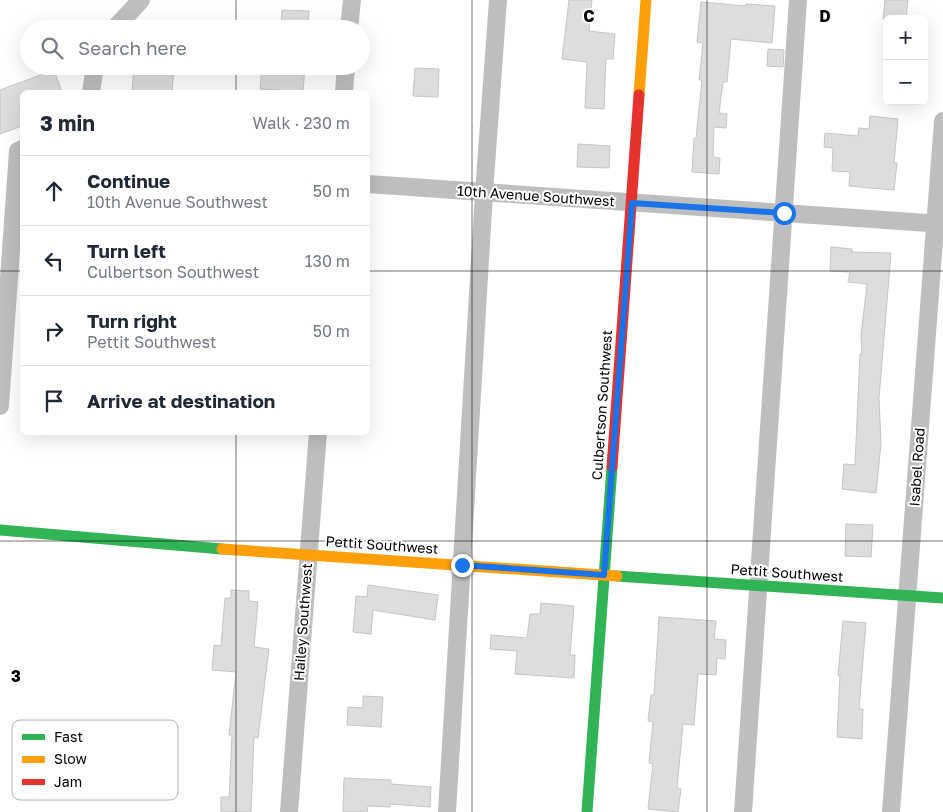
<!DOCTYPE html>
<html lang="en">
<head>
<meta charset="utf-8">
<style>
	body { margin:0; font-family:"Golos Text",sans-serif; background:#f2f2f3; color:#1f2937 }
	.controls { position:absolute; right:15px; top:15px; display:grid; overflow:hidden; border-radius:8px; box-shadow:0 5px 20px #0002 }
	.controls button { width:45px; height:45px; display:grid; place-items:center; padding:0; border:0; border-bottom:1px solid #e0e1e3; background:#fff; color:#1f2937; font:25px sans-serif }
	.stop { position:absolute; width:15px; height:15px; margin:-11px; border:4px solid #1a73e8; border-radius:50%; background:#fff }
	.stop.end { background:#1a73e8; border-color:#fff; box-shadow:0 1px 5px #0008 }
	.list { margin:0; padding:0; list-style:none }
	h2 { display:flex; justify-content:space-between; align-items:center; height:65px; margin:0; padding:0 20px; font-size:21px }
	h2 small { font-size:16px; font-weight:400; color:#747a83 }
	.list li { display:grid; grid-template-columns:32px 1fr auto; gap:15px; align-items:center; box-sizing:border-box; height:70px; padding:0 20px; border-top:1px solid #e0e1e3 }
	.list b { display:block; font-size:19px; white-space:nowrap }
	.list p { margin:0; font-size:16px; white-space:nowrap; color:#747a83 }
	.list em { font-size:16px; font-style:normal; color:#747a83 }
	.icon { flex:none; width:28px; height:28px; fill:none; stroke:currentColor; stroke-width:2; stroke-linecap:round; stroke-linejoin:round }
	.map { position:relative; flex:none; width:943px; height:812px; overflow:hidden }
	.search { position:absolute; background:#fff; box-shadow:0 5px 20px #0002; left:20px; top:20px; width:350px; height:55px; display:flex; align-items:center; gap:12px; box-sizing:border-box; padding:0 18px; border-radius:28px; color:#747a83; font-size:19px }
	.panel { position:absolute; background:#fff; box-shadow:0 5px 20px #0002; left:20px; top:90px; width:350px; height:345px; border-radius:8px }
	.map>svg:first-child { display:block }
	.building { fill:#ddd; stroke:#c5c5c5 }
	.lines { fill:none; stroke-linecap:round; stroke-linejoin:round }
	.street { stroke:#bebebe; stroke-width:18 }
	.fast { stroke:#30b455; stroke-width:11 }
	.slow { stroke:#ff9f0a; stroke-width:11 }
	.jam { stroke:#e5322d; stroke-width:11 }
	.route { stroke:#1a73e8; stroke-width:6 }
	.grid { fill:none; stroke:#000; stroke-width:1; stroke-opacity:0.55 }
	.labels { text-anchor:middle; stroke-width:4; stroke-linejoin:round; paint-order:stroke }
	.street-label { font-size:14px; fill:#000; stroke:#fff }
	.key { fill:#fff; stroke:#b2b2b2; stroke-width:1 }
	.key-label { font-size:14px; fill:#000 }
	.grid-label { font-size:16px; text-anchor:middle; font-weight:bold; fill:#000; stroke:#fff; stroke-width:4; stroke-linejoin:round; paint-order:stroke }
</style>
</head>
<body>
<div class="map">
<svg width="943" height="812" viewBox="0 0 943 812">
	<rect width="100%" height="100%" fill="#fff"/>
	<!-- building -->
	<g class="building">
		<path d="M569,0H592L589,31L615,34L613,59H606L604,109L585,108L587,62L562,59Z"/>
		<path d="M885,0H908L906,19H883Z"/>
		<path d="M701,2L746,6V4L775,6L772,43L731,39L727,82H723L719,113L727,114L726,128L714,127L713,157L720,158L719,174L692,172L694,138H696L702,80H699L703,43L697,42Z"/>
		<path d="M282,10L309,11L308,29H281Z"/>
		<path d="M768,49L784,50L783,67L767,66Z"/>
		<path d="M134,66H174L172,92H132Z"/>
		<path d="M262,66H305L303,92L260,89Z"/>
		<path d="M415,68L439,69L438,97L413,96Z"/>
		<path d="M54,70L62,92H22V126L0,134V90Z"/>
		<path d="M870,116L898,119L894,163H897L894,190L849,186L850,172L832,171L833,148L824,147L825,133L858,136L859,128L869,129Z"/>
		<path d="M578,144L610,146L609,168L577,167Z"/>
		<path d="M831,247L852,249V252L891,253L879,398L881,444L876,493L842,489L844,464L855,465L860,354H862L861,336L867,284L848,282L850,272L830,271Z"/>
		<path d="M846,524L873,525L871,557L845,556Z"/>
		<path d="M368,585L438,595L435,620L373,610L371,634L353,632L356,596L367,597Z"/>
		<path d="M231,590L249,591V601L258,602L254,647L269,649L258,738L254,737L251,812H221V797H229L232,735H229L236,672L212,670L214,645L221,646L225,598H231Z"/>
		<path d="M541,603L574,606L570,655H575L574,678L515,674L517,651L490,649L491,635L527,638L530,614H540Z"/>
		<path d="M659,617L716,621L714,639L726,640L725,659L717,658L716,675L698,674L694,725L683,724L677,788L681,789L678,812L648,809L653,764L649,763L653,722L648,721L651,695H654Z"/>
		<path d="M843,621L866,623L859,709H863L862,739L837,737L840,676H838Z"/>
		<path d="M363,696L383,697L381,727L347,725L348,707L363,708Z"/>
		<path d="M344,778L391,780V784L431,787L430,807L390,804V807L368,806L367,812H343Z"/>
	</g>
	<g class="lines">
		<!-- street -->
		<g class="street">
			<path d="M114,29L141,0"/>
			<path d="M349,29L352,0"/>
			<path d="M91,92L95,66"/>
			<path d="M344,92L346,66"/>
			<path d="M368,184L943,224"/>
			<path d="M0,406L18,151L22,149"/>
			<path d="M289,812L318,432"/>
			<path d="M447,812L484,193L498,0"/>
			<path d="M743,812L798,0"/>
			<path d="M891,812L943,121"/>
		</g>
		<!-- fast -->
		<g class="fast">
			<path d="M0,530L222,549"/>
			<path d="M617,576L943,598"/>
			<path d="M587,812L612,467"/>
		</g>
		<!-- slow -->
		<g class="slow">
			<path d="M639,95L646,0"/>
			<path d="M222,549L617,576"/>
		</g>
		<!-- jam -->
		<path class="jam" d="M612,467L639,95"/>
	</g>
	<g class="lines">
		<!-- route -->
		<path class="route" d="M462,565L604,575L632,203L784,213"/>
	</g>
	<!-- grid -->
	<path class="grid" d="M236,0V29M472,0V812M707,0V812M236,66V92M0,271H22M368,271H943M236,432V812M0,541H943"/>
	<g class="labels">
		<!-- street labels -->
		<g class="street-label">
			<text transform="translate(536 196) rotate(4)" y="5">10th Avenue Southwest</text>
			<text transform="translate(602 405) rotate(-86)" y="5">Culbertson Southwest</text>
			<text transform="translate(917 467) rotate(-86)" y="5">Isabel Road</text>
			<text transform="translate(382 545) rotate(4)" y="5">Pettit Southwest</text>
			<text transform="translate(787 573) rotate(4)" y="5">Pettit Southwest</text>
			<text transform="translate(303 622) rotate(-86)" y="5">Hailey Southwest</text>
		</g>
	</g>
	<!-- legend -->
	<rect x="12" y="720" width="166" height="80" rx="8" class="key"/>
	<rect x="22" y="734" width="23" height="6" fill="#30b455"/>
	<rect x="22" y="756" width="23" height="7" fill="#ff9f0a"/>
	<rect x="22" y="779" width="23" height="6" fill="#e5322d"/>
	<g class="key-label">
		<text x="54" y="742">Fast</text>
		<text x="54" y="764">Slow</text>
		<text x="54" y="787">Jam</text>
	</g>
	<g class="grid-label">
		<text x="589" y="22">C</text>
		<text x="825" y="22">D</text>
		<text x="16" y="682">3</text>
	</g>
</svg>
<div class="controls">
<button>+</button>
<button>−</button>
</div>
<div class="stop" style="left:784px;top:213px"></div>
<div class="stop end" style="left:462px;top:565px"></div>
<div class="search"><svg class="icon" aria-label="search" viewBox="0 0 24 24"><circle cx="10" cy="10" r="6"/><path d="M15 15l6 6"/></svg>Search here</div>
<section class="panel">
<h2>3 min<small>Walk · 230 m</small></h2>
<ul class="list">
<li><svg class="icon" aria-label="ahead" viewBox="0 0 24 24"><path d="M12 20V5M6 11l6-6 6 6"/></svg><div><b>Continue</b><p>10th Avenue Southwest</p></div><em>50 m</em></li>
<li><svg class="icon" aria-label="left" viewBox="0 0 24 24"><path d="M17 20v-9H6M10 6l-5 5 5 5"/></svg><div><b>Turn left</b><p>Culbertson Southwest</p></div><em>130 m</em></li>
<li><svg class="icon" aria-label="right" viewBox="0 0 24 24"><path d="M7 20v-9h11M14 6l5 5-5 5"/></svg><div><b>Turn right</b><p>Pettit Southwest</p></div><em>50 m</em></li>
<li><svg class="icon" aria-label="arrive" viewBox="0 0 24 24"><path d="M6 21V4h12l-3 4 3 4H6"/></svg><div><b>Arrive at destination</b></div></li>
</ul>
</section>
</div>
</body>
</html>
